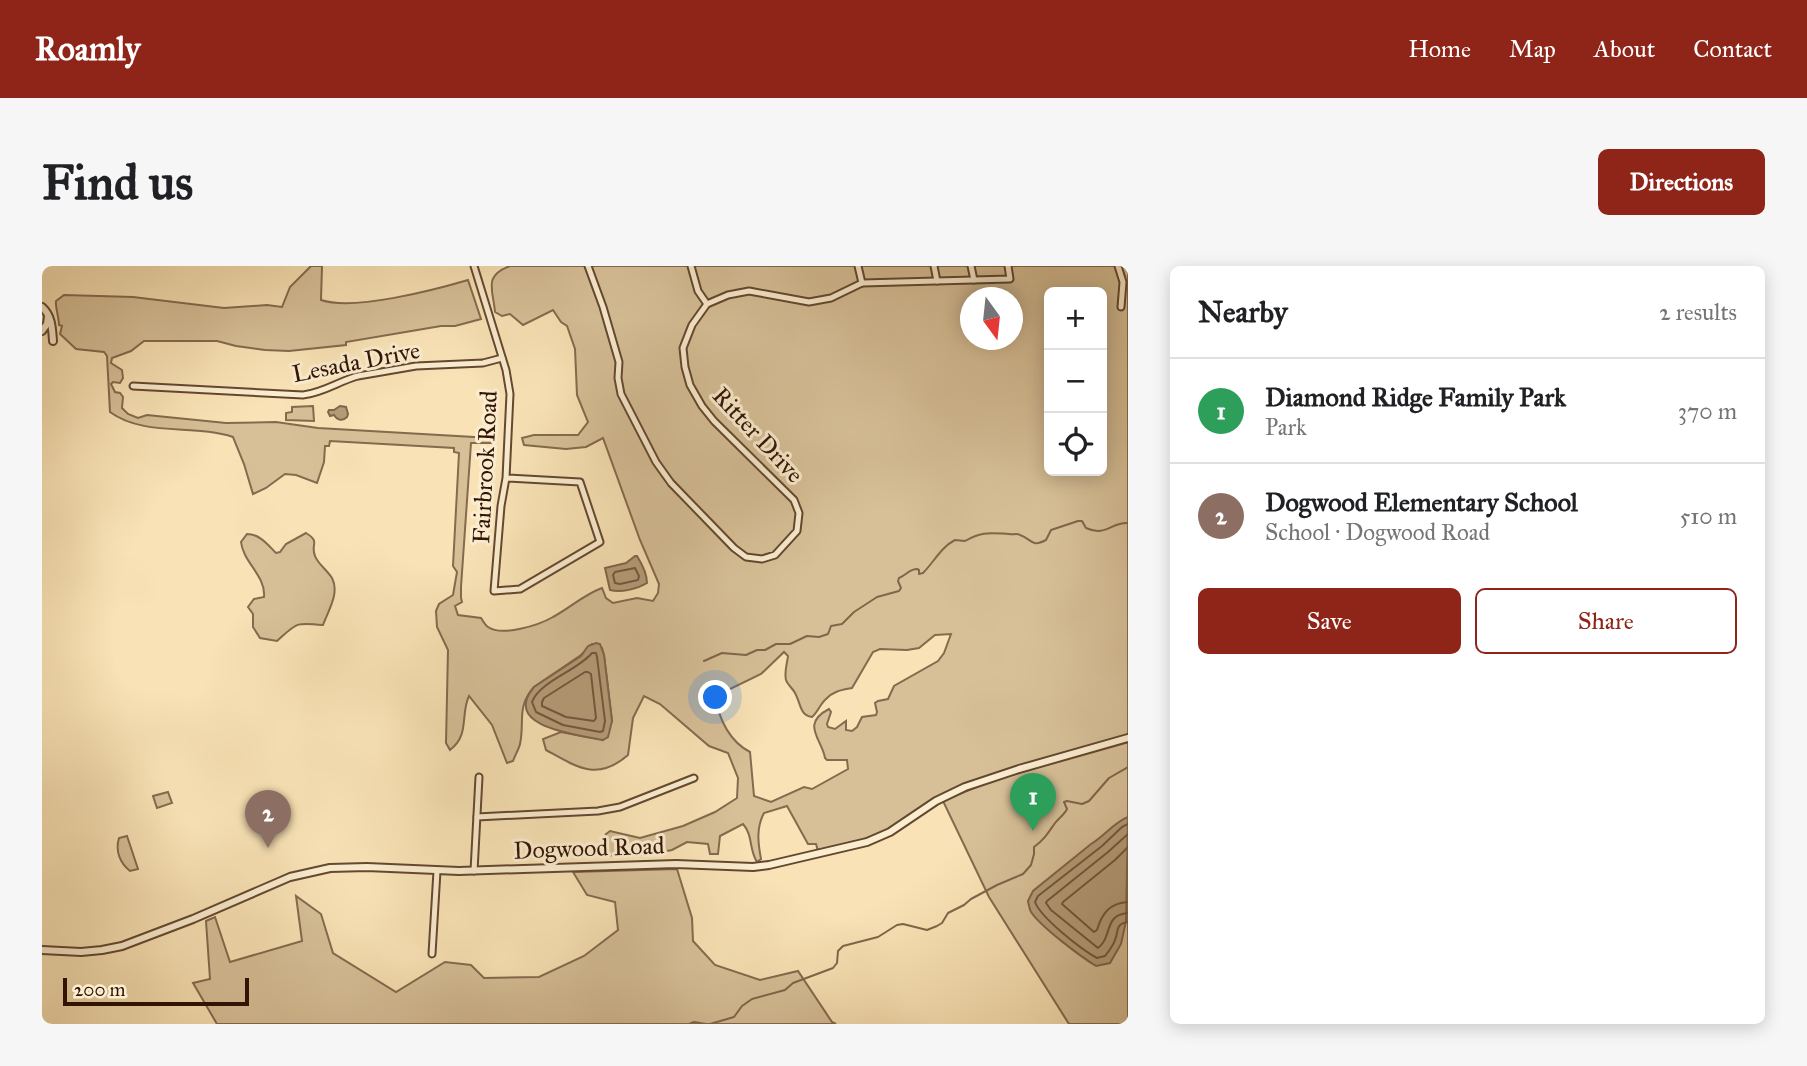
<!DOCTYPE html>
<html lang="en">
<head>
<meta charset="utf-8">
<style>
	body { margin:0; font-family:"IM FELL Great Primer",serif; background:#f6f6f6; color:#202124 }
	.controls { position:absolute; right:21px; top:21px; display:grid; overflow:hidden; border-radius:10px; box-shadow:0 4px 18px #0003 }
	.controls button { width:63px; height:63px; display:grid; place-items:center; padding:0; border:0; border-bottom:2px solid #e0e0e0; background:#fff; color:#202124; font:35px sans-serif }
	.compass { position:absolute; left:918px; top:21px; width:63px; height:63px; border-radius:50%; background:#fff; box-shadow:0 4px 18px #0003; rotate:165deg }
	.scale { position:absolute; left:21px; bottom:18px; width:186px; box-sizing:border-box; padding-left:7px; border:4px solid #311404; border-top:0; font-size:19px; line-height:24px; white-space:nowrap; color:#311404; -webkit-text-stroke:5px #fbedd0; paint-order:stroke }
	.you { position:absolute; left:674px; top:432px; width:24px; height:24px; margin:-18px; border:5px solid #fff; border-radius:50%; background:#1a73e8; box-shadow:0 0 0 10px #1a73e833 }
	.badge { display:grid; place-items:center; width:46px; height:46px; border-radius:50%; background:#8f2418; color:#fff; font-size:23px; font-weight:700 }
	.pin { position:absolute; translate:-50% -58px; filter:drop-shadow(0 2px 4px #0008) }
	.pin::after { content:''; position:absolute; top:37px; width:24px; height:21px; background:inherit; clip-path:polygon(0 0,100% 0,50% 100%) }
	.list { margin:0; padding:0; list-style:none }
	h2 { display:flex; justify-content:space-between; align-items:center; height:91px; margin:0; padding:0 28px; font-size:30px }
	h2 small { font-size:23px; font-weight:400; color:#757577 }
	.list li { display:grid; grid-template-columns:46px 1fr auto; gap:21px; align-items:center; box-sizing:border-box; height:105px; padding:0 28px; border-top:2px solid #e0e0e0 }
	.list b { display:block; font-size:26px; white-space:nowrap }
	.list p { margin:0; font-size:23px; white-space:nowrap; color:#757577 }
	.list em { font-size:23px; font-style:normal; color:#757577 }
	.actions { display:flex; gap:14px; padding:21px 28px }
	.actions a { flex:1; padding:16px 0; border:2px solid #8f2418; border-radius:10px; text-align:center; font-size:24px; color:#8f2418 }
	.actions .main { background:#8f2418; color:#fff }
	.icon { flex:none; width:38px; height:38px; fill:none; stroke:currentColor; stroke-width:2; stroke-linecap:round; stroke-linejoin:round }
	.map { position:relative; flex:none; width:1086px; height:758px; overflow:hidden; border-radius:10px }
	header { display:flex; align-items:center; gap:42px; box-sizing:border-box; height:98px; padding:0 35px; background:#8f2418; color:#fff }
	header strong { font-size:33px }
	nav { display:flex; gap:38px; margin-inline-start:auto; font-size:24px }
	.intro { display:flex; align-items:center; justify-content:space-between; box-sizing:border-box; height:168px; padding:0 42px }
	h1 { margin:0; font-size:49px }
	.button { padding:18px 32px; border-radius:10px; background:#8f2418; color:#fff; font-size:24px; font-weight:700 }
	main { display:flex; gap:42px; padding:0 42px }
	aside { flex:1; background:#fff; border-radius:10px; box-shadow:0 4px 18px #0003 }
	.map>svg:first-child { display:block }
	.green { fill:#d7c098; stroke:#846a4e; stroke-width:2; fill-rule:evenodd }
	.water { fill:#b59d79; stroke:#80664a; stroke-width:2 }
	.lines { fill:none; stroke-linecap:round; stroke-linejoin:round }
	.shore { stroke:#73583e; stroke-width:2 }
	.stream { stroke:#80664a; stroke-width:2 }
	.minor-casing { stroke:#634830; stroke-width:9 }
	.tertiary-casing { stroke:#634830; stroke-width:10 }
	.minor { stroke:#fbedd0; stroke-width:5 }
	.tertiary { stroke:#fbedd0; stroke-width:6 }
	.labels { text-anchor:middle; stroke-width:6; stroke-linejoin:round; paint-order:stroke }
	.street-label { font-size:24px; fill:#311404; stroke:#fbedd0 }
</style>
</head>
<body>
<header>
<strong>Roamly</strong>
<nav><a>Home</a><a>Map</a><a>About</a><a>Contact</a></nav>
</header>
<div class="intro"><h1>Find us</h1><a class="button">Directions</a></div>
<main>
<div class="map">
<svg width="1086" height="758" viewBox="0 0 1086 758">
	<rect width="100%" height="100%" fill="#f9e3b6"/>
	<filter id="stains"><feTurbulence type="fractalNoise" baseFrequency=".00286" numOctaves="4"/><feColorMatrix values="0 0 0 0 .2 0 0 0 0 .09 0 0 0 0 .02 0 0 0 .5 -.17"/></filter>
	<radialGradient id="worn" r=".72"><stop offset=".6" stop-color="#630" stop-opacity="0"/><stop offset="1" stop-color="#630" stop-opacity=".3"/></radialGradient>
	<!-- green -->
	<g class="green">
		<path d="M269,0H280L279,34C312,45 392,24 426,14L439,53L413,60H399L304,76V79L247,85L223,84L194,80L175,75H102L89,85L70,92L69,97L80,104L81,112L78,117L71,116L69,118L73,126L78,127L81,131L80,142L86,148L96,152L105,149L184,157L234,156L276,162L449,172L450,177H429L419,321V332L420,336L413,340L416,349L439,352C441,355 443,359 446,361C460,371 497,359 511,351C528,342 541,329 560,322L564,332L571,337L595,332L611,335L616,327L617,318L598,274L561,172L544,181L524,183L482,179L480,172L492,169H536L546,156L535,129L533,83L525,60L519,56L511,44L481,59L468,48L460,50L453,46C451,23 441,10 468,0H1086V470L1074,472L923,518L882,539L853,559L837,568L811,577L776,585L774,578H766L745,540L722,547C714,562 716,577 719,593L715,596C707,584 711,569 701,558L678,570L676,588H668L666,578L645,576L630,584L614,587L580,591L567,589L561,576L564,568L568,565L598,572L641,560L673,546L695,532L696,512L686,487L667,480L618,438L602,430L591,452L586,489C555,516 535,501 504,484L501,473L519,466L561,474L570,455L562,389L560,382L550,378L539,389L492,421C474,442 483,455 478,478C477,483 473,489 471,495L465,497L450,459L427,430C418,449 428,469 408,484L404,477L406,384L395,361L394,345L397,338L411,329L415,306L411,300L417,187L412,186V182L288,175L287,180H283L282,196L275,217L254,209L243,208L224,222L211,228L202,198L191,171C153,158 102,171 68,146L65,90L62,86L34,83L18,68L20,60L17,59C17,52 13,40 14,35L22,29L91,31L182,42L225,39L240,41L248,21ZM1007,26H1060V205H1007ZM929,32H971V74H929ZM909,368L902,387L896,395L852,420L846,433L836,435L833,437L835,446L834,449L820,451L815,461L810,465L804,464V455L793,463L786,461L785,458L789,446L787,443C758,458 780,473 783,492L785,494H805L806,503L770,523L762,521L729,536L712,530L708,486C685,474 676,450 672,426H682L719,408L742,386L746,390C745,398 742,406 744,414C746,420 752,423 754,429C759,439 758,449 770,451C776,446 778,438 784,433C791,425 800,424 810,422L831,386L838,383L865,384L877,382L893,369Z"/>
		<path d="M271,140L272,155L244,154V147L250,146V141Z"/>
		<path d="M264,267C279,276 268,278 273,290C276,298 285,304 290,312C298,327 286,345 281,359C253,356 255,357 235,375L218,372L211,361V348L206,341L212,333L222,331C224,310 201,296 199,276L205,268C218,268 226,279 234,287L238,286L244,278Z"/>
		<path d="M1086,475V758H1027L947,631L901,535L946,516Z"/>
		<path d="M126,526L130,537L115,542L111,530Z"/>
		<path d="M85,570L96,603L88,605C78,597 73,585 77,572Z"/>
		<path d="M635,603L650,652L651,675L673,699L718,714L756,705L790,756L794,758H175L151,717L168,713L164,655L173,651L188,696L260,675L254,630L279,648L291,687L354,726L403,696L429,699L442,712L497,711L542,690L576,664L573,636L545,629L531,606Z"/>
	</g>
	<!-- water -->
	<g class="water">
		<path d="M298,140L304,141L306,148L305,151C301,155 296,155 292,149L288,150L286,146L287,144H292Z"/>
		<path d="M593,290H595C600,298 605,308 605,317C595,323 579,327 568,324L563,302L584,297Z"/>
		<path d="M554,377L558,378L562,389L570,455L566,471L561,474C537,469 458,461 492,421L539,390L546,380Z"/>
		<path d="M1086,551L1084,655L1079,678L1068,697L1054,700C1038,690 999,661 989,646C987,642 987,640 986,635L991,625L1049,578C1063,570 1071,557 1086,551Z"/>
	</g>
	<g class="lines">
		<!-- shore -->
		<g class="shore">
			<path d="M593,302L597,310L596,314L578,318L573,317L571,309L573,306Z"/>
			<path d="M550,387H554L555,391L563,455L561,465L558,466L521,459L494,446L490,436C498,415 535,405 550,387Z"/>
			<path d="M543,406H546L549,408L554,452L552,455L524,451L500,440V436L502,432Z"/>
			<path d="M1086,558L1080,561L1060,580L996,630L993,636C999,652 1040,684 1055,692L1063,690C1067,685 1071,680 1073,674C1077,664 1073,658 1086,656"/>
			<path d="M1086,568L1066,586L1005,635L1004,637L1009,644L1056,682C1071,671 1061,649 1086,647"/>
			<path d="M1086,581L1073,594L1021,636L1020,638L1052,666L1055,664C1060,647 1068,637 1086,636"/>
		</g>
		<!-- stream -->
		<g class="stream">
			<path d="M662,395L680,387L704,389L715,384H723L734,378H748L765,370L777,371L786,368L789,360L800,358L812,346L835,331L857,325L859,322L856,315L857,312C865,309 867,303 875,303L877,304V308L881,307C892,296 899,281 913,274L923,275C940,265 948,267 967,268C971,269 975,267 978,269C990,273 989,282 1004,274L1009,264L1036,255H1040L1044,262C1064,271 1069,256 1086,257"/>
			<path d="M647,758L652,756L664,758"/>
			<path d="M668,758L692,751L700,740L710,733L743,724L751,717L791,702L795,697L796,685L801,680L836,671L855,659L861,658L885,664L895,660L900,657L906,647L922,639L929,633L955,619L981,608L989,599L992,588V581C1002,574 1006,567 1013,557C1017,552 1022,549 1025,543L1022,536L1025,535L1040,538L1047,535L1067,512L1086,501"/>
		</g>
		<defs>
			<g id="minor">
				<path d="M432,0L464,104L468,128L464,212L459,240L452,325L478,323L558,276L538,216L464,212"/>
				<path d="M546,0L561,41L577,96L576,112L579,128L614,196L629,217L692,282L704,291L720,293L733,289L755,265L757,247L752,234L672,155L660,140L648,119L643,101L641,82L650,59L665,38L686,29L707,25L767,36L789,32L820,17"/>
				<path d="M649,0L656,25L665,38"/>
				<path d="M816,0L820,17L968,13L966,0"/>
				<path d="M892,0L895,15"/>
				<path d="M929,0L932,14"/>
				<path d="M1076,0L1081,16L1079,41"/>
				<path d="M91,120L261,129C281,127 297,115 316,110L374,100L441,97L460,92"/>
				<path d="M435,551L556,545L578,541L652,512"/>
				<path d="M432,605L437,511"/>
				<path d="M390,688L395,605"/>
			</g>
			<g id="tertiary">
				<path d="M0,41C10,50 10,62 11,75"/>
				<path d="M0,65L5,58L6,50"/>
				<path d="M0,684L39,686L60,684L80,680L151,653L248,611L288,602L325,601L417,605L634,598L711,601L727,599L825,576L848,566L894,535L923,521L977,503L1086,472"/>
			</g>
		</defs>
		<!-- minor casing -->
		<use href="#minor" class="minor-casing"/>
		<!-- tertiary casing -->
		<use href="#tertiary" class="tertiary-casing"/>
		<!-- minor -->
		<use href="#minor" class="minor"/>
		<!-- tertiary -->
		<use href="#tertiary" class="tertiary"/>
	</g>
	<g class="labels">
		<!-- street labels -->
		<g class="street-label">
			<text transform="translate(314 96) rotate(-11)" y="8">Lesada Drive</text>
			<text transform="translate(716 169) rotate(47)" y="8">Ritter Drive</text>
			<text transform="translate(443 201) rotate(-87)" y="8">Fairbrook Road</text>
			<text transform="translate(547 582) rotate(-2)" y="8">Dogwood Road</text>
		</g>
	</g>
	<rect width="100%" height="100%" filter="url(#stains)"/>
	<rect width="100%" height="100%" fill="url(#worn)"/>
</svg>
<div class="controls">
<button>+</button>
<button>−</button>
<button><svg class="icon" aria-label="locate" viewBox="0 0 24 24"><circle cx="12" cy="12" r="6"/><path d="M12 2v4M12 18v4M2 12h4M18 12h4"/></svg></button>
</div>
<svg class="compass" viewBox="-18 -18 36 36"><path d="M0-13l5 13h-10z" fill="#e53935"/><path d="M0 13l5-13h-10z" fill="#757577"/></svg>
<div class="scale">200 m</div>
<div class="you"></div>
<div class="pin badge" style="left:991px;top:565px;background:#2e9e5b">1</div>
<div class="pin badge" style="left:226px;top:582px;background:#8d6e63">2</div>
</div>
<aside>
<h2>Nearby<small>2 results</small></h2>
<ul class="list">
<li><span class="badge" style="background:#2e9e5b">1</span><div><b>Diamond Ridge Family Park</b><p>Park</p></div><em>370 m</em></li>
<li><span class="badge" style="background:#8d6e63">2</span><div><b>Dogwood Elementary School</b><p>School · Dogwood Road</p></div><em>510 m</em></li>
</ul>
<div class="actions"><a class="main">Save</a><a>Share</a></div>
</aside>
</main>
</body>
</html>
